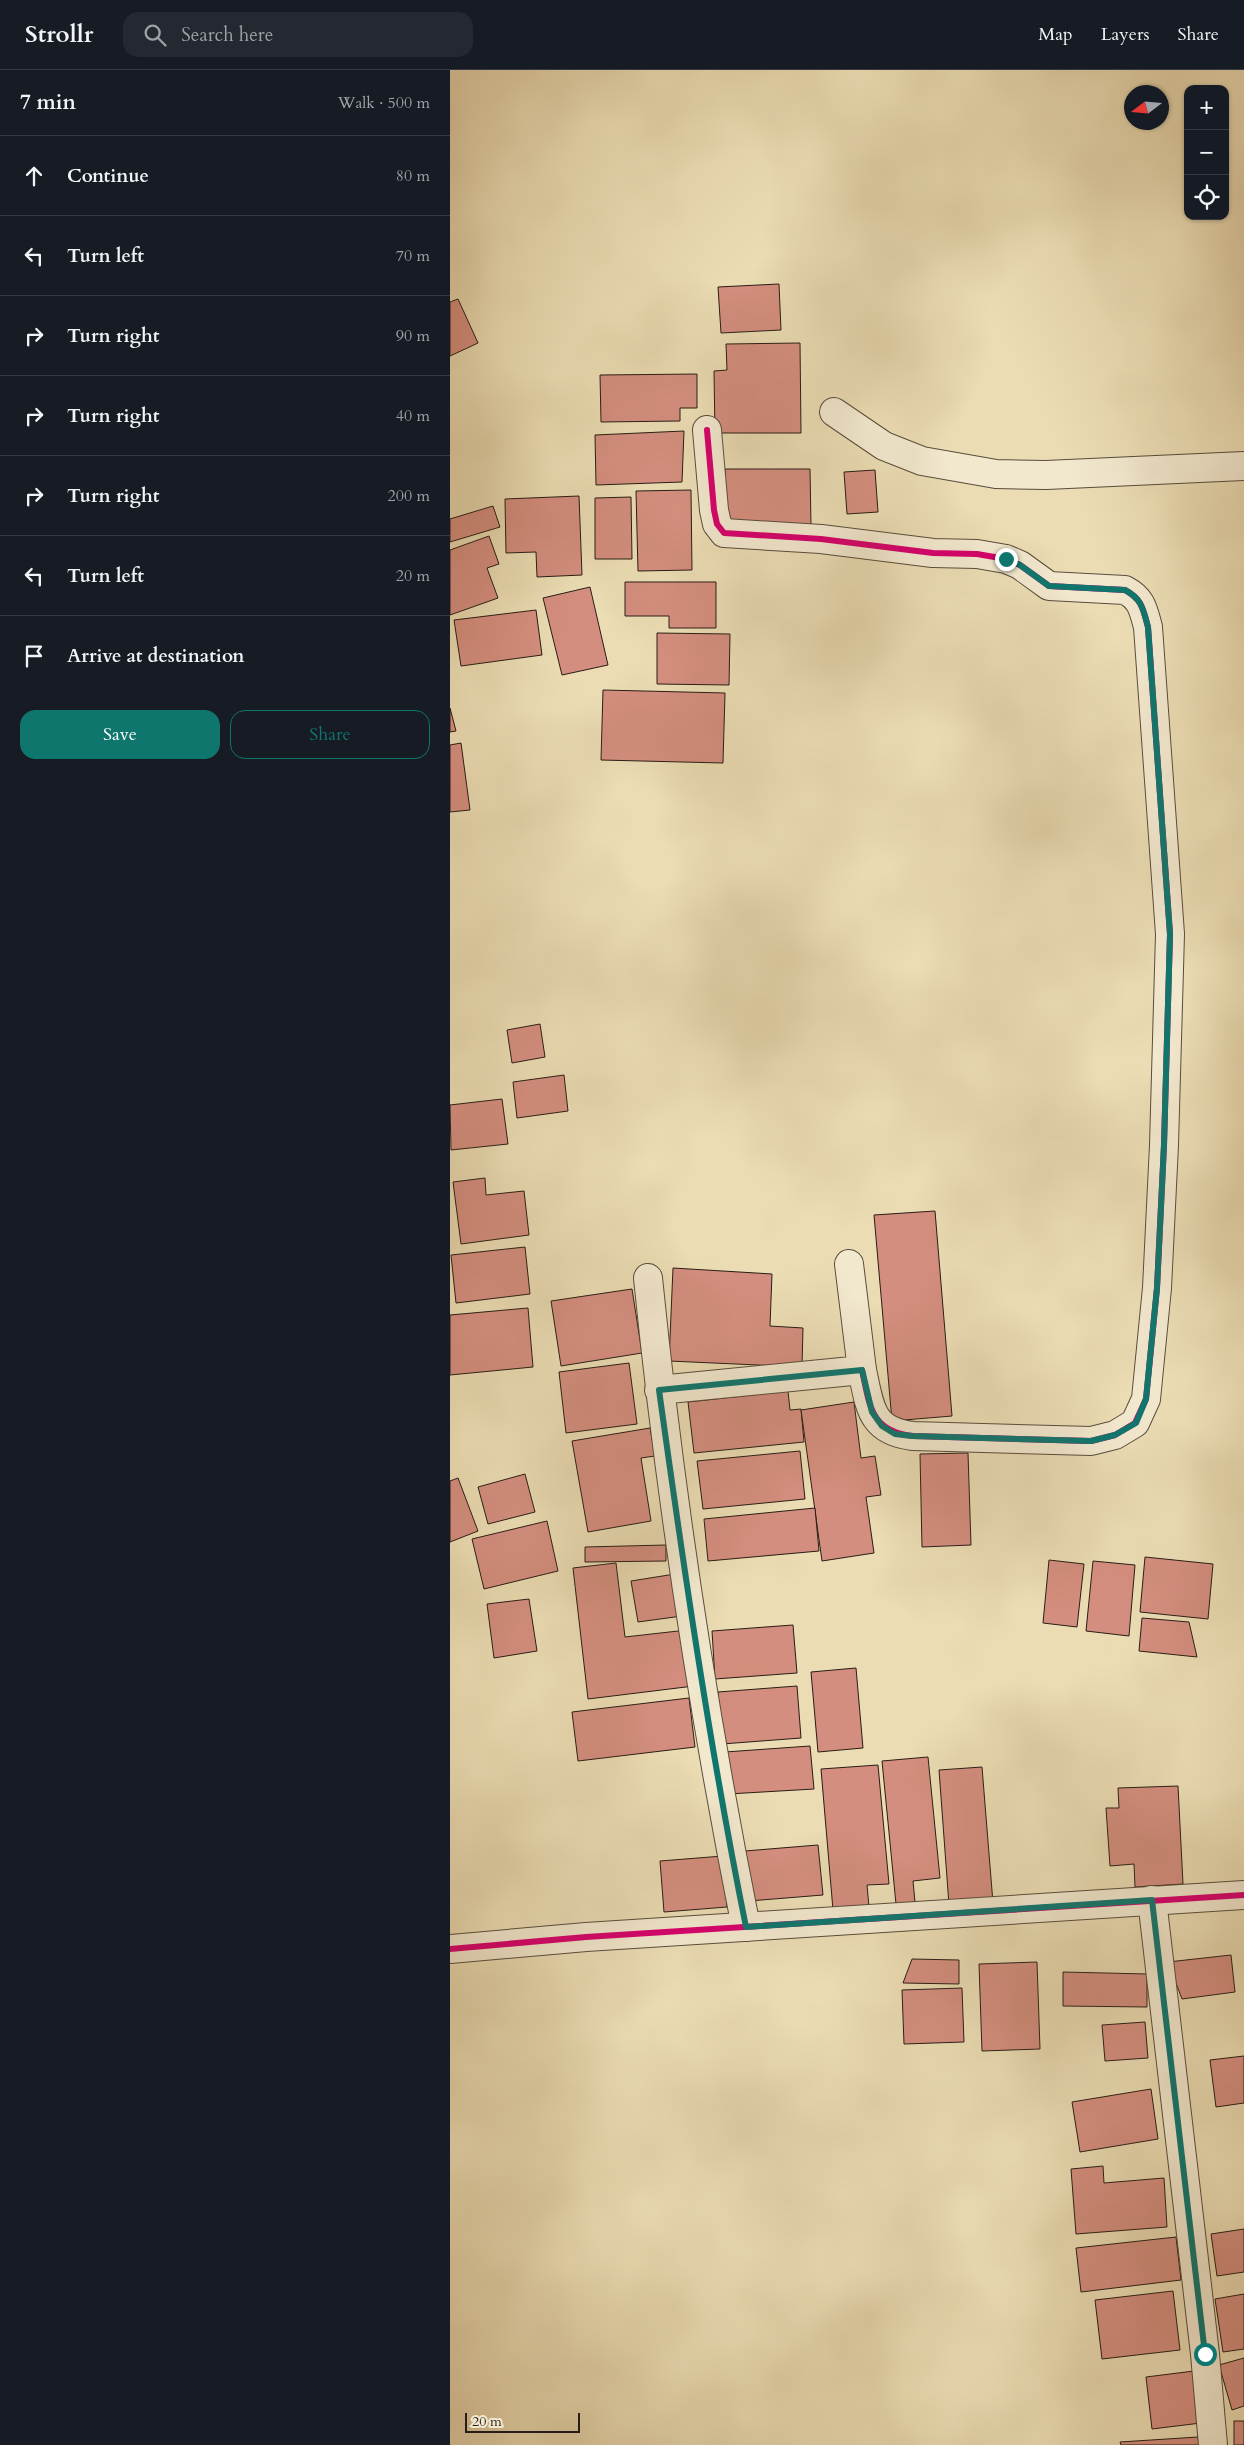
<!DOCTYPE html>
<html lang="en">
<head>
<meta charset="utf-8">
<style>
	body { margin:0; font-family:Cardo,serif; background:#242831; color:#f1f3f6 }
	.controls { position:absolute; right:15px; top:15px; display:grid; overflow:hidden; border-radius:10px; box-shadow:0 1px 4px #0004 }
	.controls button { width:45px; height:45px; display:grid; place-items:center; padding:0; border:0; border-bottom:1px solid #363941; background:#171b24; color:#f1f3f6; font:25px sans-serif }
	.compass { position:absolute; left:674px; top:15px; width:45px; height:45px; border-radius:50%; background:#171b24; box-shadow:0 1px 4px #0004; rotate:254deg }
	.scale { position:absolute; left:15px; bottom:12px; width:115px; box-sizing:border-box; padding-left:5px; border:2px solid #281d15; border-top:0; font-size:14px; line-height:18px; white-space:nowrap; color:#281d15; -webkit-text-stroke:4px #f2e8ce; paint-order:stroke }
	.stop { position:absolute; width:15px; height:15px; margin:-11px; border:4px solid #0f766e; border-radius:50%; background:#fff }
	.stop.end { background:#0f766e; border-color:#fff; box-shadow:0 1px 5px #0008 }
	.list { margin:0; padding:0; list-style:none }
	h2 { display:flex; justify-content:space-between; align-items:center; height:65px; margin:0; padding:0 20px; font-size:21px }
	h2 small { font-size:16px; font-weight:400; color:#9ea1a6 }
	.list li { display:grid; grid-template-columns:32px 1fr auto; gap:15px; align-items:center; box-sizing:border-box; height:80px; padding:0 20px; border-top:1px solid #363941 }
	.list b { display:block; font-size:19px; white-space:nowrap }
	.list em { font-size:16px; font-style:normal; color:#9ea1a6 }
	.actions { display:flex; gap:10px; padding:15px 20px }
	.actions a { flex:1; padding:11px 0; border:1px solid #0f766e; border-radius:15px; text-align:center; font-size:18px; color:#0f766e }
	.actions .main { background:#0f766e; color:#fff }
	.icon { flex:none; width:28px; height:28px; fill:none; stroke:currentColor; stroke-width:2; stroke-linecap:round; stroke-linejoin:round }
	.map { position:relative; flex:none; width:794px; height:2375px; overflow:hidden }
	header { display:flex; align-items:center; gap:30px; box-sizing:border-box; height:70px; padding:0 25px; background:#171b24; border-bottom:1px solid #363941 }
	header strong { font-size:24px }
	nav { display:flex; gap:28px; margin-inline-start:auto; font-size:18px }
	.search { width:350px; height:45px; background:#242831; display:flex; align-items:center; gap:12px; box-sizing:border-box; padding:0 18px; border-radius:15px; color:#9ea1a6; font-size:19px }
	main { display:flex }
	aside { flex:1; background:#171b24 }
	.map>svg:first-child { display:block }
	.building { fill:#d48e7f; stroke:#281d15 }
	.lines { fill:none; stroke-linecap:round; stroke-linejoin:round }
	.street-casing { stroke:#594d3c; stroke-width:30 }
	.street { stroke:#f2e8ce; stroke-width:28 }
	.cycleway-casing { stroke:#f2e8ce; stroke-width:9 }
	.cycleway { stroke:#d6006c; stroke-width:6 }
	.route { stroke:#0f766e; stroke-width:6 }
</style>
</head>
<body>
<header>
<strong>Strollr</strong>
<div class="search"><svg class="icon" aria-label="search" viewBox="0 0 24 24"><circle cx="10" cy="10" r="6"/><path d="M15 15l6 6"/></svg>Search here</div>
<nav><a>Map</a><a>Layers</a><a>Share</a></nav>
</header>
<main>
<aside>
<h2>7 min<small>Walk · 500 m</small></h2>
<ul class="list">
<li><svg class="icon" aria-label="ahead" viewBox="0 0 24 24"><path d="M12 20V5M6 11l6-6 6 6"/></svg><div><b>Continue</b></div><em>80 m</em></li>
<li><svg class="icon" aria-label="left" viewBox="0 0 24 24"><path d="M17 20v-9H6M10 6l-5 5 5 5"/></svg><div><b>Turn left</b></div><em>70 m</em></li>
<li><svg class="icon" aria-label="right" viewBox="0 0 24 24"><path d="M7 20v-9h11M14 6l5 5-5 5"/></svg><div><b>Turn right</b></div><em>90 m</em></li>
<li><svg class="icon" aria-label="right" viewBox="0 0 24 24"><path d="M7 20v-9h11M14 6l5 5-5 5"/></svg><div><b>Turn right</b></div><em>40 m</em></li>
<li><svg class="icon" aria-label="right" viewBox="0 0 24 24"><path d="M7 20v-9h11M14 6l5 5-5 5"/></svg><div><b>Turn right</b></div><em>200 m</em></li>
<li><svg class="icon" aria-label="left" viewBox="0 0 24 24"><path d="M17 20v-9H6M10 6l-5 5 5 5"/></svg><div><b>Turn left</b></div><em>20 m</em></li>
<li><svg class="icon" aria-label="arrive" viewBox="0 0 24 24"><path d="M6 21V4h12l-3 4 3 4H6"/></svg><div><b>Arrive at destination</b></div></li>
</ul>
<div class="actions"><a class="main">Save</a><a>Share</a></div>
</aside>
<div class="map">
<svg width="794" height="2375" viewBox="0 0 794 2375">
	<rect width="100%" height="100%" fill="#ebdcb3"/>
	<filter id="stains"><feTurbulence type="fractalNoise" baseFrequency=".004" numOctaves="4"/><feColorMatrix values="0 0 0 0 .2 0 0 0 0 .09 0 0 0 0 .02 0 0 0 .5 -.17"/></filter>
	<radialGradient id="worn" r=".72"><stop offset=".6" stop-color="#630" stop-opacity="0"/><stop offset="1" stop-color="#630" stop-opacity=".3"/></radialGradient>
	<!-- building -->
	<g class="building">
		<path d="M329,214L331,260L271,263L268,217Z"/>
		<path d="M8,229L28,273L0,286V232Z"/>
		<path d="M350,273L351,363H265L264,301L277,300L276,274Z"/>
		<path d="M247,304V338H230V351L151,352L150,305Z"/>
		<path d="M234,361L232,412L146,415L145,365Z"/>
		<path d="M275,399H360L361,456H275Z"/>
		<path d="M425,400L428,442L397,444L394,402Z"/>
		<path d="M241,420L242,500L188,501L186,421Z"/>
		<path d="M129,426L132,505L87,507L86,482L56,483L55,429Z"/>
		<path d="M181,427L182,489H145V428Z"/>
		<path d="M43,436L50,457L0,472V449Z"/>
		<path d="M39,466L49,494L37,498L48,528L0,545V480Z"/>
		<path d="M175,512H266V558H219V546H175Z"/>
		<path d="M140,517L158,595L112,605L93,528Z"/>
		<path d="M86,540L92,585L11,596L4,550Z"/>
		<path d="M207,563L280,564L279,615L207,614Z"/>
		<path d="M153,620L275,623L273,693L151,690Z"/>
		<path d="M0,638L6,661L0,662Z"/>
		<path d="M11,673L20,740L0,742V675Z"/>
		<path d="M90,954L95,987L62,993L57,960Z"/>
		<path d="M114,1005L118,1041L67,1048L63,1012Z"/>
		<path d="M52,1029L58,1074L1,1080L0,1035Z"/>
		<path d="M35,1108L36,1125L74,1121L79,1165L11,1174L3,1112Z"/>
		<path d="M485,1141L502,1346L442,1351L424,1145Z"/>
		<path d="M75,1177L80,1224L6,1233L1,1185Z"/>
		<path d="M223,1198L322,1204L320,1256L353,1258L352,1297L219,1291Z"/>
		<path d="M182,1219L192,1283L111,1296L101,1231Z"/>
		<path d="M78,1238L83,1297L0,1305V1245Z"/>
		<path d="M179,1293L187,1354L116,1363L109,1302Z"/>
		<path d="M338,1321L340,1340L351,1339L354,1372L244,1383L238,1332Z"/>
		<path d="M404,1332L411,1388L425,1386L431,1425L416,1427L424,1483L372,1491L351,1340Z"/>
		<path d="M200,1358L205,1386L191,1388L201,1451L138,1462L122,1371Z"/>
		<path d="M350,1381L355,1429L253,1439L247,1391Z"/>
		<path d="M518,1383L521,1475L472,1477L470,1384Z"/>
		<path d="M75,1404L85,1442L38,1454L28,1417Z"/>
		<path d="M8,1408L28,1461L0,1472V1411Z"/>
		<path d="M365,1438L369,1481L258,1491L254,1449Z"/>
		<path d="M97,1451L108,1501L34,1519L22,1469Z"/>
		<path d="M216,1475V1491L135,1492V1477Z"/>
		<path d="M695,1487L763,1494L758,1549L690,1542Z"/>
		<path d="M599,1490L634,1494L627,1557L593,1553Z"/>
		<path d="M643,1491L685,1495L679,1566L636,1561Z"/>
		<path d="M166,1493L175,1567L237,1560L244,1616L138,1629L123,1498Z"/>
		<path d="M225,1504L232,1546L188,1552L181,1511Z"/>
		<path d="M79,1529L87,1581L44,1588L37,1534Z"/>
		<path d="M692,1548L739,1552L747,1587L689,1581Z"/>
		<path d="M343,1555L347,1603L265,1609L262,1561Z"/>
		<path d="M406,1598L413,1678L368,1682L361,1602Z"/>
		<path d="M347,1616L351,1668L272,1674L268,1622Z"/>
		<path d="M239,1628L245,1677L128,1691L122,1642Z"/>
		<path d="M360,1676L364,1719L278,1724L275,1682Z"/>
		<path d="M478,1687L490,1808L463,1811L465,1832L446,1834L432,1691Z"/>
		<path d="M428,1695L439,1814L417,1815L419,1837L383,1840L371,1699Z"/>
		<path d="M532,1697L543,1833L499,1835L489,1700Z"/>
		<path d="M728,1716L733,1814L685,1817L684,1794L660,1796L656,1738H669L668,1718Z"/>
		<path d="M368,1775L373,1825L299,1831L295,1781Z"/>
		<path d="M273,1786L277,1837L214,1842L210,1791Z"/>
		<path d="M781,1885L785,1922L732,1929L718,1892Z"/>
		<path d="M462,1889L509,1890V1914L453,1913Z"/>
		<path d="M587,1892L590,1979L532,1981L529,1894Z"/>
		<path d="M613,1902L697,1904V1937L613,1936Z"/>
		<path d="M512,1918L514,1972L454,1974L452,1920Z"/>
		<path d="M695,1952L698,1988L655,1991L652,1955Z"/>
		<path d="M794,1986V2033L766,2037L760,1990Z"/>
		<path d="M701,2019L708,2069L630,2082L622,2032Z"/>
		<path d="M653,2096L654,2113L714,2108L717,2157L626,2164L621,2099Z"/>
		<path d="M794,2159V2202L767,2206L761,2164Z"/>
		<path d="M726,2167L731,2210L631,2222L626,2178Z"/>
		<path d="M723,2221L730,2280L652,2289L645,2230Z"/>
		<path d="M794,2224V2279L773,2282L765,2229Z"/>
		<path d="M794,2288V2336L782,2340L769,2295Z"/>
		<path d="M744,2301L751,2353L702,2359L696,2307Z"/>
		<rect x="784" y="2351" width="10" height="24"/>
		<path d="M748,2367L749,2375H671L670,2372Z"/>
	</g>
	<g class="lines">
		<defs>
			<g id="street">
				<path d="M384,342L434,376L472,391L546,404L596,405L794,396"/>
				<path d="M257,360L264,440L267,454L274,463L371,469L483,483L527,484L556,489L570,495L599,516L675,520C692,529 693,539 698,557L720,864L714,1075L707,1218L696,1329L685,1353L665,1365L641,1371L463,1366C420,1361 420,1336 412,1300"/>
				<path d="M198,1208C220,1426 253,1642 296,1857"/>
				<path d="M209,1320L412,1300L399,1194"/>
				<path d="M702,1830L755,2284L763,2375"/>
				<path d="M0,1879L136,1867L794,1825"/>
			</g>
		</defs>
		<!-- street casing -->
		<use href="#street" class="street-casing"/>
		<!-- street -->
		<use href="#street" class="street"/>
		<defs>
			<g id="cycleway">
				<path d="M257,360L264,440L267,454L274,463L371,469L483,483L527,484L556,489L570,495L599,516L675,520C692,529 693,539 698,557L720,864L714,1075L707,1218L696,1329L685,1353L665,1365L641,1371L463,1366C420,1361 420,1336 412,1300"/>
				<path d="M0,1879L136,1867L794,1825"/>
			</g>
		</defs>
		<!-- cycleway casing -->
		<use href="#cycleway" class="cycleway-casing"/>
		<!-- cycleway -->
		<use href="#cycleway" class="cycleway"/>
	</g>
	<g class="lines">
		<!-- route -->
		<path class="route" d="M556,489L570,495L599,516L675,520C692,529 693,539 698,557L720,864L714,1075L707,1218L696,1329L686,1353L665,1365L641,1371L462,1366L445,1364L432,1356L422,1342L412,1300L209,1320C234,1500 260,1679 296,1857L702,1830L755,2284"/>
	</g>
	<rect width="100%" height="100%" filter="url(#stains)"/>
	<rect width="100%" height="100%" fill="url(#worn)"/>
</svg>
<div class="controls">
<button>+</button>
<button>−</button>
<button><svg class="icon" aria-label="locate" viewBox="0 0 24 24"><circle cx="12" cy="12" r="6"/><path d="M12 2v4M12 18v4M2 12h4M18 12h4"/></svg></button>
</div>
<svg class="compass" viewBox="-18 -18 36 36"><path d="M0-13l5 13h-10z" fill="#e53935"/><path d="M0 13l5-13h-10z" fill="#9ea1a6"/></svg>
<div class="scale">20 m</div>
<div class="stop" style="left:755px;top:2284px"></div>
<div class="stop end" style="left:556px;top:489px"></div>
</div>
</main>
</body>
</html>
